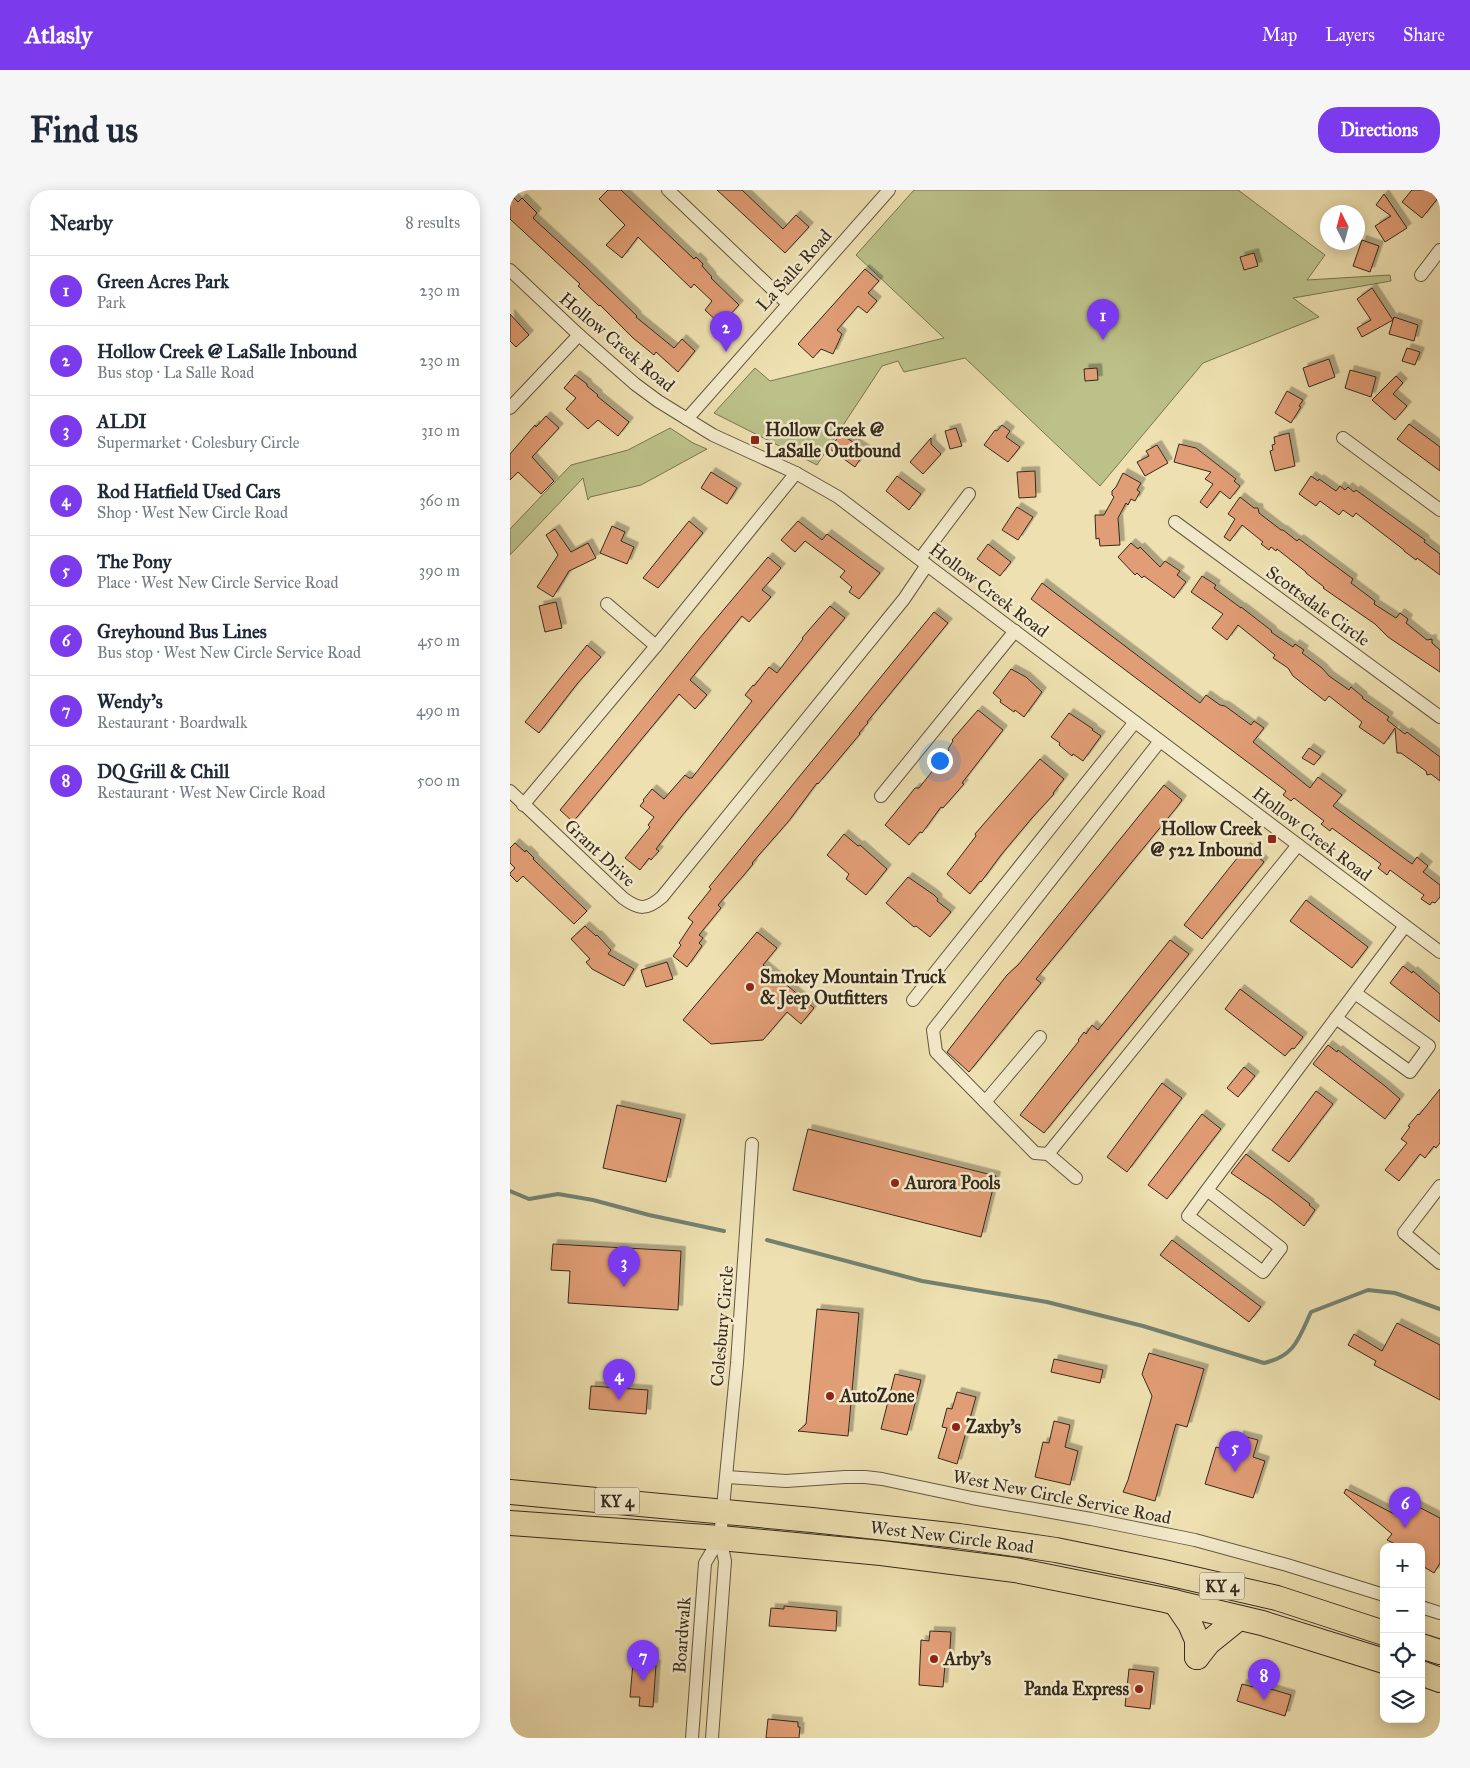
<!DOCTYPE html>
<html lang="en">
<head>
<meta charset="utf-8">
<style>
	body { margin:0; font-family:"IM FELL Great Primer",serif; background:#f6f6f7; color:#1f2937 }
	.controls { position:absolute; right:15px; bottom:15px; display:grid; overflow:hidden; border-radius:10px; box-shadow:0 2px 12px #0003 }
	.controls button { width:45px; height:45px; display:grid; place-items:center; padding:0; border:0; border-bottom:1px solid #e0e1e3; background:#fff; color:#1f2937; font:25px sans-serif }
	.compass { position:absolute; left:810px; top:15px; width:45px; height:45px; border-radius:50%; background:#fff; box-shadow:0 2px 12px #0003; rotate:354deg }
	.you { position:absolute; left:429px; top:570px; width:18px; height:18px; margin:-12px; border:4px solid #fff; border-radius:50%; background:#1a73e8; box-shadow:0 0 0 8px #1a73e833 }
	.badge { display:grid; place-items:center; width:32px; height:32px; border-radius:50%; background:#7c3aed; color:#fff; font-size:16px; font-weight:700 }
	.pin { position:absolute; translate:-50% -41px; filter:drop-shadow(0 1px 2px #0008) }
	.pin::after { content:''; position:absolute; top:26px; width:18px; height:15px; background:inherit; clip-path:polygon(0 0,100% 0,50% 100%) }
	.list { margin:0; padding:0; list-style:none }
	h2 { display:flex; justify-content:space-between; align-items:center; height:65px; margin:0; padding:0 20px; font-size:21px }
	h2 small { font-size:16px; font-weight:400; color:#747a83 }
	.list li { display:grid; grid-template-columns:32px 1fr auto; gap:15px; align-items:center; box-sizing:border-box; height:70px; padding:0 20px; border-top:1px solid #e0e1e3 }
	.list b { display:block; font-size:19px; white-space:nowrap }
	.list p { margin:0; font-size:16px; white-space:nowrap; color:#747a83 }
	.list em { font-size:16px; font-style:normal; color:#747a83 }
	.icon { flex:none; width:28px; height:28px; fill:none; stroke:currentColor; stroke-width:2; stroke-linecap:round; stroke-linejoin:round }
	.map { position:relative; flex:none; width:930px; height:1548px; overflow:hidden; border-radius:20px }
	header { display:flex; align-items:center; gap:30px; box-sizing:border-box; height:70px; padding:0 25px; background:#7c3aed; color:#fff }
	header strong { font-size:24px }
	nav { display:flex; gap:28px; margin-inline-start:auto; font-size:18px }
	.intro { display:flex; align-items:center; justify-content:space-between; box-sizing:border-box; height:120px; padding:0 30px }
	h1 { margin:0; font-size:35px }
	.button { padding:12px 22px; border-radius:20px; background:#7c3aed; color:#fff; font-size:18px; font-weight:700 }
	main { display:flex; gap:30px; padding:0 30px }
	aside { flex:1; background:#fff; border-radius:20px; box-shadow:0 2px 12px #0003 }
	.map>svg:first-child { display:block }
	.green { fill:#bcc189; stroke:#787653 }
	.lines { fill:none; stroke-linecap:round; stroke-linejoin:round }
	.stream { stroke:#728271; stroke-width:4 }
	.building { fill:#e19d74; stroke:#352a1d; filter:url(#shadow) }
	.street-casing { stroke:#635842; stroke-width:14 }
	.highway-casing { stroke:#352a1d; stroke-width:26 }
	.street { stroke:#f4ebcc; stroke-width:12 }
	.highway { stroke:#eee0b0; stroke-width:24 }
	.poi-dot { fill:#8f2418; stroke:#f4ebcc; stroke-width:2 }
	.labels { text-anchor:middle; stroke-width:5; stroke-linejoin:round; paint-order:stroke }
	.shield { fill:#f4ebcc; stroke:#6e6452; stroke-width:1 }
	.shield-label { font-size:16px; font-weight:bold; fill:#352a1d }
	.street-label { font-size:18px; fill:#352a1d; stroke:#f4ebcc }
	.poi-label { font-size:18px; font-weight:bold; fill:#352a1d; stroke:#f4ebcc; text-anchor:start }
</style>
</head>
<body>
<header>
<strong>Atlasly</strong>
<nav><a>Map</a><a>Layers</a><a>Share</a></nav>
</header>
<div class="intro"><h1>Find us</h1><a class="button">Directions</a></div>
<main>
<aside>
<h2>Nearby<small>8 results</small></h2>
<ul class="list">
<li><span class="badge">1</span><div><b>Green Acres Park</b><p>Park</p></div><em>230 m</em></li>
<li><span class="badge">2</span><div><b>Hollow Creek @ LaSalle Inbound</b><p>Bus stop · La Salle Road</p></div><em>230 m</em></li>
<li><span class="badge">3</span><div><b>ALDI</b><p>Supermarket · Colesbury Circle</p></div><em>310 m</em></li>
<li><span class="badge">4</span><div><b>Rod Hatfield Used Cars</b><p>Shop · West New Circle Road</p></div><em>360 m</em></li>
<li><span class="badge">5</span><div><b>The Pony</b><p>Place · West New Circle Service Road</p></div><em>390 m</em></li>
<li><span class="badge">6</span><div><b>Greyhound Bus Lines</b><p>Bus stop · West New Circle Service Road</p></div><em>450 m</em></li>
<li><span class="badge">7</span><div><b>Wendy's</b><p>Restaurant · Boardwalk</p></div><em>490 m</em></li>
<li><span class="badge">8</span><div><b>DQ Grill &amp; Chill</b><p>Restaurant · West New Circle Road</p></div><em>500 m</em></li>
</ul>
</aside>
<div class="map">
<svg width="930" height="1548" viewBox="0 0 930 1548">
	<defs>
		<filter id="shadow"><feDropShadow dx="4.5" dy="-4.5" stdDeviation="0" flood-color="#0004"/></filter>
	</defs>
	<rect width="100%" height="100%" fill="#eee0b0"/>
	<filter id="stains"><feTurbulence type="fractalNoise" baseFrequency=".004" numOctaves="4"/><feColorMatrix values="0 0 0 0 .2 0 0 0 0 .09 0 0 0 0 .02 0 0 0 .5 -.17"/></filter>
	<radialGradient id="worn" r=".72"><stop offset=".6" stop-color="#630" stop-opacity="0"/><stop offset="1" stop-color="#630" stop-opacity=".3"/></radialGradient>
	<!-- green -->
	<g class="green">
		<path d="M404,0H728L815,65L797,90L880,85L881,91L783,108L809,127L693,173L590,296L455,168L394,182L388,171L372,176L307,275L204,223L245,178L260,191L434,148L346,65Z"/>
		<path d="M160,238L183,253L197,259L131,295L80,307L78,310L73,288L0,365V339L61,275L118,260Z"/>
	</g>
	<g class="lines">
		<!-- stream -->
		<g class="stream">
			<path d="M0,1001L19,1009L48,1004L83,1010L139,1025L214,1041"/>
			<path d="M257,1050L412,1091L537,1112L633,1136L754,1173C785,1166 789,1148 801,1122L858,1100L885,1103L930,1119"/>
		</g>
	</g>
	<!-- building -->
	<g class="building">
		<path d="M98,0H111L184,69L186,67L193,74L192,76L202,87L201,88L229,115L211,135L195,120L202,111L184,94L181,98L128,47L112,68L96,55L115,35L89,9Z"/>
		<path d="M207,0H232L273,39L286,25L299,37L275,63Z"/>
		<path d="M902,0H918L928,8L912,28L892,12Z"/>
		<path d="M0,4L8,12L12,8L27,23L23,28L75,76L127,126L126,127L164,158L172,149L185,161L168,182L146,162L144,165L123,148L90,115L89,116L68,96L70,94L0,29Z"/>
		<path d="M874,4L897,38L875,52L865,36L881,26L866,15Z"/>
		<path d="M852,50L869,56L860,82L843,76Z"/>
		<path d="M744,63L748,76L734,80L730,67Z"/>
		<path d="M355,79L369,91L358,103L367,111L357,123L348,116L327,140L332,144L323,164L311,159L303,168L288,154Z"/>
		<path d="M862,98L883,130L884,127L908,135L904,151L879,144L883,130L852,147L847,138L861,130L847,109Z"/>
		<path d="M0,124L19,145L6,157L0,151Z"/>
		<path d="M897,158L910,162L905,175L892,171Z"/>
		<path d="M819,169L825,187L799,197L793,178Z"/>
		<path d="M587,178L588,190L575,191L574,179Z"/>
		<path d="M840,180L866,187L861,207L835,198Z"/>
		<path d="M65,185L77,194V196L88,205L87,206L119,232L108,246L88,230L78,239L56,219L66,208L54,198Z"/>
		<path d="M886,186L893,193L883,204L897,216L885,230L862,210Z"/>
		<path d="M777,201L793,210L789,216L791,217L781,233L765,223Z"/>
		<path d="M36,226L49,238L22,267L44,291L31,304L8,282L0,290V264L25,235L26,237Z"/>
		<path d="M899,234L930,257V281L887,249Z"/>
		<path d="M492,235L500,241L496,247L510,257L498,272L474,255L485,240L487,241Z"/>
		<path d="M446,238L452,256L440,259L435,241Z"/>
		<path d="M779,243L785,276L765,281L760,261L763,260L762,255L765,254L764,247Z"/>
		<path d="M330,244L356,260L345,277L320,259Z"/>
		<path d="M421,248V254L431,264L413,284L400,272Z"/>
		<path d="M669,254L686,258L726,289L724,291L730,296L720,309L710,301L697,318L690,312L703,294L695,289L701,282L664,272Z"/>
		<path d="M647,255L658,273L635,286L627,272L639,266L636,261Z"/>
		<path d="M525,281L526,307L509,308L507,282Z"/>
		<path d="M201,282L227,298L217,314L191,298Z"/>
		<path d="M613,283L631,293L627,300L630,302L625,311L621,309L618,315L616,313L608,328L610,355L590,356L589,348L586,349L585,325H594L604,307L602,305V301L606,297Z"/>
		<path d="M387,286L411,304L399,320L376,301Z"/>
		<path d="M801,286L808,291L809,289L826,301L830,296L835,300L838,297L844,302L846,300L915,350L914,352L930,364V385L907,368L906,370L894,361V360L846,323L843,327L833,320L829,325L810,311L806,316L789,304Z"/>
		<path d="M730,307L744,318H748L749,323L771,340H773L787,351L789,349L843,389L841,393L865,411L864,414L886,428L890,423L898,429L896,433L917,450L922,449V453L930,460V482L878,447L865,434L813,398L814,397L796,383V382L767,359L766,361L761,357L759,360L751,354L753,352L732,335L720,351L714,347L725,329L718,324Z"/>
		<path d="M507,317L523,327L508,350L492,340Z"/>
		<path d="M179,331L193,343L148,398L133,388Z"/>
		<path d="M288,331L312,350L317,344L370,383L349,409L339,402L342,397L330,387L335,381L295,351L285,362L271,350Z"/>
		<path d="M102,336L115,342L111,351L124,357L117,374L90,363Z"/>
		<path d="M45,339L61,362L78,353L86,368L59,381L43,407L27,397L48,365L36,345Z"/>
		<path d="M621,353L628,359L630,357L650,377L655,371L670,381L667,385L676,392L664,408L634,386L632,388L627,383L625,385L608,367Z"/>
		<path d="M478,354L501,372L490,386L467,369Z"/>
		<path d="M258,367L271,378L252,400L261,407L239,432L232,426L180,490L197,505L185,519L169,504L63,632L50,620L98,562L189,449Z"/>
		<path d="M692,386L706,395L704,398L731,418V417L762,441L761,442L783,457L785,454L794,460L792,463L812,478L819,486L839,500L841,497L853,507L852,508L879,527L877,530L895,544L897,542L902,546L930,567V591L921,584L917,585L916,581L891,563H887L885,538L874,554L849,537L852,532L819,506L815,511L783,486L778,478L763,468L765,465L728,435L717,450L702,438L713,424L681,402Z"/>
		<path d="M532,393L690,513L696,505L710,515L715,516L741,535L744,531L754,538L743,552L800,598L808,587L832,605L823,616L902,674L907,667L918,676L913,682L930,695V707L925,713L922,712L920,715L911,709L914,705L880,680L877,685L868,678L871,674L822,638L820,641L811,634L814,631L784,608L781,611L773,605L776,601L521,409Z"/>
		<path d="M46,412L52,438L35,442L29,416Z"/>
		<path d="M320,416L335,428L171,627L146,659L149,661L141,670L139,668L130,680L115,668L140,637L138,635L144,627L130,616L134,611L133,610L142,599L154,609L175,585L179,588H182L242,511L235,505L243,495L244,496L259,477L267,483L293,449L292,448Z"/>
		<path d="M424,422L438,433L357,532L358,533L349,543L350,544L308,594L307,593L278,632L242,673L243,674L234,685L208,715L211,718L189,745L193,748L189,753L192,756L177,777L163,766L171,755L169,753L183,732L178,728L201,699L199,697Z"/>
		<path d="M77,455L91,467L67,494L29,543L15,532Z"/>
		<path d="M501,479L516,487L532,502L514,527L505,520L504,522L490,512L491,510L483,503Z"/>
		<path d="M468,520L493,540L452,593L454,594L433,618L431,617L412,643L410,642L399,655L375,635L397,608L405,598H409L436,564L439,560L438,559L443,551L442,550Z"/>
		<path d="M559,523L583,539L582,540L591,546L573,571L563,564L562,566L549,555L550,553L541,547Z"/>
		<path d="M799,558L811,566L804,575L792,568Z"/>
		<path d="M530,569L554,589L543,603L544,604L522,628L491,665L471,692L470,691L460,704L437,684L466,646L465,644Z"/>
		<path d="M654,595L672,610L667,617L526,789L531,793L459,882L437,862L497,785L508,775Z"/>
		<path d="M334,644L348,656L350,655L377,679L356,705L336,689L339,684L317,665Z"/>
		<path d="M5,653L15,662L16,660L24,668L23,669L77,721L64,734L13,686L7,692L0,685V683L5,678L0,673V658Z"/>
		<path d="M736,657L754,672L692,749L674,735Z"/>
		<path d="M398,687L424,705L428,709L427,711L441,722L420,747L406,736L404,737L376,713Z"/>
		<path d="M796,710L858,757L842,778L780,731Z"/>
		<path d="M75,736L86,746L87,745L101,760L98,764L124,779L114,796L82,779L76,772L80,769L61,749Z"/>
		<path d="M247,742L267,758L253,775L304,818L291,834L277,822L253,850L201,854L173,830Z"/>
		<path d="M660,750L679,764L534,943L510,925L569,851L568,850L574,842L576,844L582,835L588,840Z"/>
		<path d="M157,772L163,789L136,797L131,780Z"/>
		<path d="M893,776L902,783L903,781L930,804V832L880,793Z"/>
		<path d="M730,799L793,847L784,859L782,858L775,866L715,819Z"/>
		<path d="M818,855L827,862L828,860L875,896L890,909L875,929L803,874Z"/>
		<path d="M734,877L745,886L728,907L717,898Z"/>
		<path d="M652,893L672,908L617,982L597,967Z"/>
		<path d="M930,899V953L926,958L924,956L915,968L910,964L889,991L875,980L897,953L891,949L900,937L898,936L908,924L909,925Z"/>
		<path d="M806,901L823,914L779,972L762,960Z"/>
		<path d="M107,915L171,929L156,992L93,978Z"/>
		<path d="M692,924L711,939L657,1009L638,995Z"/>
		<path d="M298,939L486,986L471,1047L283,1000Z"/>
		<path d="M736,964L800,1014L799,1015L805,1020L794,1036L761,1010L721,983Z"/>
		<path d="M662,1050L751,1117L739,1132L650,1065Z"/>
		<path d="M43,1054L171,1061L168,1120L58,1113L60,1081L41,1080Z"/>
		<path d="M307,1119L349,1123L338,1246L288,1241L296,1234Z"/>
		<path d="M887,1133L930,1155V1210L864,1175L866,1171L838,1155L844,1144L872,1161Z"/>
		<path d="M639,1163L694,1179L677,1237L666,1234L645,1311L613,1302L618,1290L642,1206L632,1184Z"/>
		<path d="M544,1169L593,1180L590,1193L541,1182Z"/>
		<path d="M385,1184L411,1190L397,1245L371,1239Z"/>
		<path d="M81,1196L138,1200L136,1224L79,1219Z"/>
		<path d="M447,1202L466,1207L447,1274L428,1268L437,1238L432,1237L437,1218L442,1219Z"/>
		<path d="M544,1231L560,1235L555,1257L568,1261L560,1295L525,1287L533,1252L539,1253Z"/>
		<path d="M729,1245L748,1250L743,1267L755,1271L743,1308L695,1294L706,1257L724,1262Z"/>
		<path d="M836,1299L890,1327L899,1312L930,1328V1373L924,1383L911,1375V1357H891L877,1350L882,1344L834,1303Z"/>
		<path d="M274,1416L327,1421L326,1441L259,1436L261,1418L274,1419Z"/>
		<path d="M420,1441L441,1442L439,1475H435L433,1497L409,1495L411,1450L419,1451Z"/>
		<path d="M124,1461L144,1462L143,1475H146L143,1517L129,1516L130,1507H120Z"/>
		<path d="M619,1479L644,1482L640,1519L615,1516Z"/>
		<path d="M732,1494L743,1497L744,1494L781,1505L775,1526L727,1511Z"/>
		<path d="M258,1529L288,1532V1537H290L289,1548H256Z"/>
	</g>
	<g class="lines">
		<defs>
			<g id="street">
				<path d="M158,0L277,113"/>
				<path d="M0,80L69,145L125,194L148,211L203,245L286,283L328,307L417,375L930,762"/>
				<path d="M911,85L930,60"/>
				<path d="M0,218L69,145"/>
				<path d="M177,229L379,0"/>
				<path d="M833,248L930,320"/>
				<path d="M665,332L930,527"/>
				<path d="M410,369L459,304"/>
				<path d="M97,414L146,456"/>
				<path d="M650,551L423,840L426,862L525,963L538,964L788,655"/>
				<path d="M0,601L113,708C129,720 137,720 152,707L394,409L417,375"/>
				<path d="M371,606L505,441"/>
				<path d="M13,615L146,456L286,283"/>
				<path d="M403,810L625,532"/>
				<path d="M826,828L900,882L919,856L845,803"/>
				<path d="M475,912L530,847"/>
				<path d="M538,964L566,988"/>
				<path d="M930,996L894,1043L930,1073"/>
				<path d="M697,1000L771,1058L753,1082L678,1026L697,1000L895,736"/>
				<path d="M217,1287L276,1291L335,1287H355L372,1289L462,1308L581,1329L685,1350L777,1375L874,1405"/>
				<path d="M911,1417L930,1423"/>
				<path d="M182,1548L195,1373L210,1348"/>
				<path d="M202,1548L215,1371L210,1348L227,1173L242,954"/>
			</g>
			<g id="highway">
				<path d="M0,1302L302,1330L449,1346L546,1360L649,1381L767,1408L874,1443"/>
				<path d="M0,1333L210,1348L371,1363L505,1380L655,1410L752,1433L874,1471"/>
				<path d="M665,1412L680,1434L687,1450V1467"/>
				<path d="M911,1456L930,1462"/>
				<path d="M687,1467L698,1453L729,1428"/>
				<path d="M911,1483L930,1490"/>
			</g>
		</defs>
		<!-- street casing -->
		<use href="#street" class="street-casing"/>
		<!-- highway casing -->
		<use href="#highway" class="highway-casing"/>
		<!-- street -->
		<use href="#street" class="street"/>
		<!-- highway -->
		<use href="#highway" class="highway"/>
	</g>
	<!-- markers -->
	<g class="poi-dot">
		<rect x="240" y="245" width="10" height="10" rx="2.5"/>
		<rect x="757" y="644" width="10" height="10" rx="2.5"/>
		<circle cx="240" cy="797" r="5"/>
		<circle cx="385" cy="993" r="5"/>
		<circle cx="320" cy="1206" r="5"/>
		<circle cx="446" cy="1237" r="5"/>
		<circle cx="424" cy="1469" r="5"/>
		<circle cx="629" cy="1499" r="5"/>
	</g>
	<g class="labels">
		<!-- shield labels -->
		<g class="shield">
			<rect x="84.5" y="1297.5" width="45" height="27" rx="4"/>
			<rect x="689.5" y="1382.5" width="45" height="27" rx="4"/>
		</g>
		<g class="shield-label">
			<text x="107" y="1317">KY 4</text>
			<text x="712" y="1402">KY 4</text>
		</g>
		<!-- street labels -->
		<g class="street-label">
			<text transform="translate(284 80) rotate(-48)" y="6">La Salle Road</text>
			<text transform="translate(107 152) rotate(40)" y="6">Hollow Creek Road</text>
			<text transform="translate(479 400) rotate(37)" y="6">Hollow Creek Road</text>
			<text transform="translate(808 416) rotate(36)" y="6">Scottsdale Circle</text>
			<text transform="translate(802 644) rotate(37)" y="6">Hollow Creek Road</text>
			<text transform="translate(90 663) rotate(43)" y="6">Grant Drive</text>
			<text transform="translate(212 1136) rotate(-85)" y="6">Colesbury Circle</text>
			<text transform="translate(552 1307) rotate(11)" y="6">West New Circle Service Road</text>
			<text transform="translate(442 1347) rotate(7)" y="6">West New Circle Road</text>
			<text transform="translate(172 1445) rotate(-86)" y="6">Boardwalk</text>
		</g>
		<!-- poi labels -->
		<g class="poi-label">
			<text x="255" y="246">Hollow Creek @<tspan x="255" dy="21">LaSalle Outbound</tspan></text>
			<text x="752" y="645" text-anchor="end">Hollow Creek<tspan x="752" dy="21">@ 522 Inbound</tspan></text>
			<text x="250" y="793">Smokey Mountain Truck<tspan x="250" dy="21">&amp; Jeep Outfitters</tspan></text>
			<text x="395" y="999">Aurora Pools</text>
			<text x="330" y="1212">AutoZone</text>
			<text x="456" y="1243">Zaxby's</text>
			<text x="434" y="1475">Arby's</text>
			<text x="619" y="1505" text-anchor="end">Panda Express</text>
		</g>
	</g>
	<rect width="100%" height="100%" filter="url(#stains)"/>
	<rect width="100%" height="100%" fill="url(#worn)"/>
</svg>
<div class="controls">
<button>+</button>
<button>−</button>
<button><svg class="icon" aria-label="locate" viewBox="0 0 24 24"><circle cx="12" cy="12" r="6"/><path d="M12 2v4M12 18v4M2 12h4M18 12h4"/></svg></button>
<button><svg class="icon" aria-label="layers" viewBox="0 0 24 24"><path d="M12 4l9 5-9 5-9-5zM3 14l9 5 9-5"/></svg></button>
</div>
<svg class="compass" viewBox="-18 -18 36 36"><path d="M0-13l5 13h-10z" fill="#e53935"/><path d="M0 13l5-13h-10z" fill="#747a83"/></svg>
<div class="you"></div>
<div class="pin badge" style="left:593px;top:150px">1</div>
<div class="pin badge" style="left:216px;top:162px">2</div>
<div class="pin badge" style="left:114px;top:1097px">3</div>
<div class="pin badge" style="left:109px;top:1210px">4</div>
<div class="pin badge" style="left:725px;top:1282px">5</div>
<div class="pin badge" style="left:895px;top:1338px">6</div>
<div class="pin badge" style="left:133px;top:1491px">7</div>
<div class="pin badge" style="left:754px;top:1510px">8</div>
</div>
</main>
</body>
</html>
